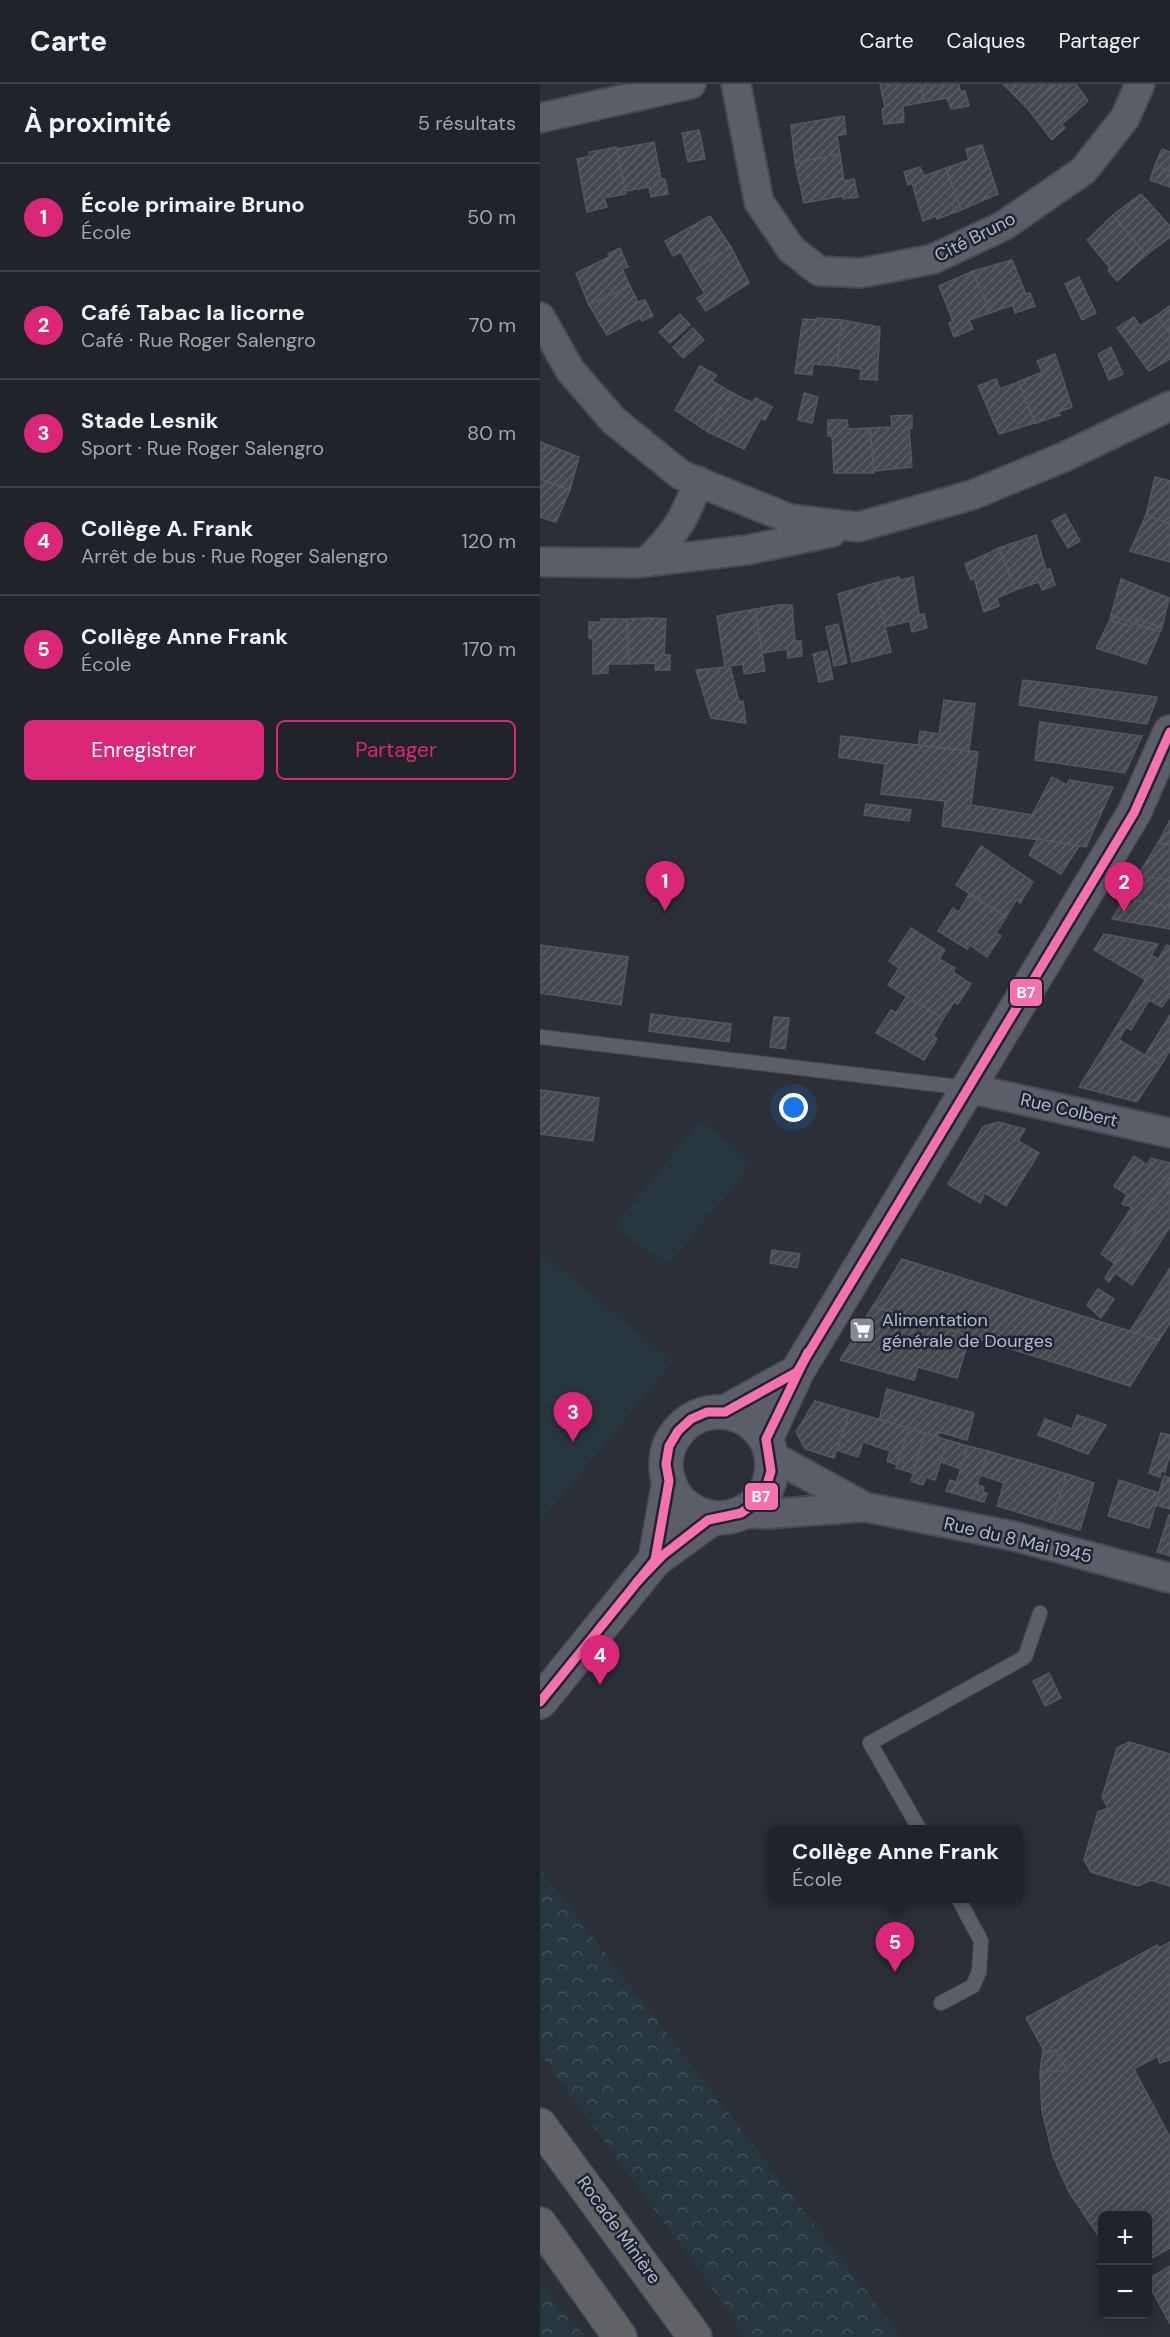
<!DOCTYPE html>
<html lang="fr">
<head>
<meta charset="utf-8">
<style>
	body { margin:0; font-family:"DM Sans",sans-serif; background:#2d2f36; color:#f1f3f6 }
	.controls { position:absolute; right:18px; bottom:18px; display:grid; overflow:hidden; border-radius:9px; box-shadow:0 3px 15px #0003 }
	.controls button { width:54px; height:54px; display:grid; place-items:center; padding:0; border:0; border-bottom:2px solid #3d4047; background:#20232a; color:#f1f3f6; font:30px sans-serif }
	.you { position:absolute; left:254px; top:1024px; width:21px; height:21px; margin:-15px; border:4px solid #fff; border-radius:50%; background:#1a73e8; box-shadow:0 0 0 9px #1a73e833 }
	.badge { display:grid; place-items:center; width:39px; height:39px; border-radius:50%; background:#db2777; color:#fff; font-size:20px; font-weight:700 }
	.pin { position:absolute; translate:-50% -50px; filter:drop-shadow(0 2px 3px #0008) }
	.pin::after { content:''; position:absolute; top:32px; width:21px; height:18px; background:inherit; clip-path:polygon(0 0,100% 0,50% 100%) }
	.popup { position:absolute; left:228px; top:1741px; width:255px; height:78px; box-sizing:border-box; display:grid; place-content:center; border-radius:9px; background:#20232a; filter:drop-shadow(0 2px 4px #0005); font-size:20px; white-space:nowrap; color:#a2a4a8 }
	.popup b { font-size:22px; color:#f1f3f6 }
	.popup::after { content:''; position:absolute; left:50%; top:100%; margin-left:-12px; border:12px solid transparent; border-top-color:#20232a }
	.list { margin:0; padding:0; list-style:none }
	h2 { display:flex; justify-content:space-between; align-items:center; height:78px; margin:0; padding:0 24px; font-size:26px }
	h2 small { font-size:20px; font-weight:400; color:#a2a4a8 }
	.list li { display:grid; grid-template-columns:39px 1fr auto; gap:18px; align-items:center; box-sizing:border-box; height:108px; padding:0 24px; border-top:2px solid #3d4047 }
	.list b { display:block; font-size:22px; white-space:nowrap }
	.list p { margin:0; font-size:20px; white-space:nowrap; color:#a2a4a8 }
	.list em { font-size:20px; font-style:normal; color:#a2a4a8 }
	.actions { display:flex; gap:12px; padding:18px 24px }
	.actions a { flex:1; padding:14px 0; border:2px solid #db2777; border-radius:9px; text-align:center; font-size:21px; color:#db2777 }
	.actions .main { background:#db2777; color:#fff }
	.map { position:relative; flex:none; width:630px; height:2253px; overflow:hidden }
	header { display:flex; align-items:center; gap:36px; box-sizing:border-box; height:84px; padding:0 30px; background:#20232a; border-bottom:2px solid #3d4047 }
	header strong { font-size:28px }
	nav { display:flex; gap:33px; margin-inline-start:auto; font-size:21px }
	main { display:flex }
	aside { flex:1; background:#20232a }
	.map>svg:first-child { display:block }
	.forest { fill:url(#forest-crowns) }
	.pitch { fill:#28373d }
	.building { fill:url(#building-hatch); stroke:#53575f; stroke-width:1.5 }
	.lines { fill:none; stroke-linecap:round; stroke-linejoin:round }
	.service-casing { stroke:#474a51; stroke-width:16 }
	.minor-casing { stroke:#474a51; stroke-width:32 }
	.tertiary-casing { stroke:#474a51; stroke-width:36 }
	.motorway-casing { stroke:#484b53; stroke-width:36 }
	.service { stroke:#5b5e66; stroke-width:14 }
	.minor { stroke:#5b5e66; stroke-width:28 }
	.tertiary { stroke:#5b5e66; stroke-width:33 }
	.motorway { stroke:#606266; stroke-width:33 }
	.bus-1-casing { stroke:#1f2432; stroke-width:14 }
	.bus-1 { stroke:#f771ac; stroke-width:9 }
	.labels { text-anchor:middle; stroke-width:5; stroke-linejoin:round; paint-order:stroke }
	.street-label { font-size:18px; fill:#b6bac8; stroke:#1f2432 }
	.poi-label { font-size:18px; fill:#b6bac8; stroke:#1f2432; text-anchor:start }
	.line-badge { stroke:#1f2432; stroke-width:2 }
	.badge-label { font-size:16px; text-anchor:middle; font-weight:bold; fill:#fff }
</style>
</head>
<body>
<header>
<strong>Carte</strong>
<nav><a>Carte</a><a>Calques</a><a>Partager</a></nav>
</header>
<main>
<aside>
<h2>À proximité<small>5 résultats</small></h2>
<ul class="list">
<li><span class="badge">1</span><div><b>École primaire Bruno</b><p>École</p></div><em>50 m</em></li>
<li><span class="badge">2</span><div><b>Café Tabac la licorne</b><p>Café · Rue Roger Salengro</p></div><em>70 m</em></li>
<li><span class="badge">3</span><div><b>Stade Lesnik</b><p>Sport · Rue Roger Salengro</p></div><em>80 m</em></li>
<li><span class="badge">4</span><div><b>Collège A. Frank</b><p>Arrêt de bus · Rue Roger Salengro</p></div><em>120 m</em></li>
<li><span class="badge">5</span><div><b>Collège Anne Frank</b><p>École</p></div><em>170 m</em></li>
</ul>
<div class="actions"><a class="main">Enregistrer</a><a>Partager</a></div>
</aside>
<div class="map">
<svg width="630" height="2253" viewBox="0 0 630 2253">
	<defs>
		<pattern id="forest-crowns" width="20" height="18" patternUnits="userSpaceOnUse" patternTransform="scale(1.5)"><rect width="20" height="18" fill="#28373d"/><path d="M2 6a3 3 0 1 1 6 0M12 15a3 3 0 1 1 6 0" fill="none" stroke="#455258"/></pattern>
		<pattern id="building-hatch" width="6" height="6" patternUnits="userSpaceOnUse" patternTransform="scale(1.5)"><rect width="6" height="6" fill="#44474e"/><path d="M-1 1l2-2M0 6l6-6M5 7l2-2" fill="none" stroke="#5d5f66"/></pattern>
	</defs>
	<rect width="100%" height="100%" fill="#2b2f38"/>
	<!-- forest -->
	<g class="forest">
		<path d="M0,1785L362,2253H204L184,2221L0,1970Z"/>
		<path d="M0,2199L42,2249L45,2253H0Z"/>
	</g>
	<!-- pitch -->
	<g class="pitch">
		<path d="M161,1036L213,1079L126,1184L74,1141Z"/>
		<path d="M0,1167L133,1278L0,1438Z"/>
	</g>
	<!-- building -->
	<g class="building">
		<path d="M340,0H380L385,18L363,22L364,38L344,40L342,25L345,24Z"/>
		<path d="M380,0H419L420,7H425L429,22L411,25L407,14L385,18Z"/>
		<path d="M463,0H516L488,25Z"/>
		<path d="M516,0H536L548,17L521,41L525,44L512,56L488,25Z"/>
		<path d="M304,32L306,50L297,52L300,70L255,79L251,41Z"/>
		<path d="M159,46L165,75L148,78L142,49Z"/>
		<path d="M114,58L121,95H125L128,110L111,113L109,103L86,107L76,65Z"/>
		<path d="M442,61L458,110L421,126L406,84L429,76L426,65Z"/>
		<path d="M76,63L86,110L64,114L67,123L47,128L37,75L50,72L49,68Z"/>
		<path d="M622,65L630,68V87L615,81Z"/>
		<path d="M300,70L304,97L314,95L318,113L303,115V112L264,119L255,79Z"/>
		<path d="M615,81L630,87V103L610,96Z"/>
		<path d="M380,83L384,92L406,84L421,126L397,135L396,132L383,137L372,99L368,101L364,88Z"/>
		<path d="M601,110L630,142V153L606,171L573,131Z"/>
		<path d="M573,131L606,171L577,197L568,186L570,184L547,156Z"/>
		<path d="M170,132L191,163L151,187L141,168L133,172L125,157Z"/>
		<path d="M191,163L209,199L166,227L157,214L165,210L151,187Z"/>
		<path d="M80,164L88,183L82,185L90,202L49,221L36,189L69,173L68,170Z"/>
		<path d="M472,176L486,210L490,209L495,222L475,229L473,221L450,229L433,187Z"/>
		<path d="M433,187L450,229L429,236L433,245L414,253L409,239L413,237L399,202Z"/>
		<path d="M539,193L556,229L542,236L525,200Z"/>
		<path d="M90,202L98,218L105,216L113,232L102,237L100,234L67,251L49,221Z"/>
		<path d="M630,222V250L617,231Z"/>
		<path d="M140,230L150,241L130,259L119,248Z"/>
		<path d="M617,231L630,250V275L609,287L577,244L594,233L600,242Z"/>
		<path d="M277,234L302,236L297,282L273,280L272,291L255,289L263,235L277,236Z"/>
		<path d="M302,236L340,243L337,296L320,295L321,285L297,282Z"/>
		<path d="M153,244L164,256L143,274L133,263Z"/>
		<path d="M571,263L583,290L569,296L558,270Z"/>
		<path d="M515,270L532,323L518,328L520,331L496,339L478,298L502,288L497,277Z"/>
		<path d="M160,282L176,291L172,297L191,308L168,348L135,326Z"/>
		<path d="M456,295L460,305L478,298L495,339L459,350L438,302Z"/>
		<path d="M191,308L212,319L216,314L232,323L225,336L221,334L204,365L168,348Z"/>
		<path d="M264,309L278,313L272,339L258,336Z"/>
		<path d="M372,331V344L369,345L372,383L334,387L330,344L352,343L351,332Z"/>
		<path d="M288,336H307L308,345L330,344L334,389H294L292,352H288Z"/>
		<path d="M0,358L39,373L30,406L0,395Z"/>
		<path d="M615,393L630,397V440L606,431Z"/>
		<path d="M0,395L30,406L16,438L0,433Z"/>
		<path d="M525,430L540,457L528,464L512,437Z"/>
		<path d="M606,431L630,440V478L590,467Z"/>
		<path d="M496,451L506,486L510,485L515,501L502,506L499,498L475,506L459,464Z"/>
		<path d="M459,464L475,506L457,514L459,522L444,528L434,494L431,496L425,480Z"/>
		<path d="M359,493L360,496L373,493L379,531L384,530L387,544L372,548L370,537L345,543L335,499Z"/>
		<path d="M581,495L629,514L622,544L596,534L594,539L571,531Z"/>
		<path d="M335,499L351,568L312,578L298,510Z"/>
		<path d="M238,521H252L255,557H261L262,572L248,574L247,565L222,569L215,525Z"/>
		<path d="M215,525L225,587L204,590L203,580L190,582L199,618L203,617L206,639L171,634L156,586L185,583L177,532Z"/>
		<path d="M571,531L594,539L592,543L570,536Z"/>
		<path d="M112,534L126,535L124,571H130V586H115L116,579L89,580L87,535Z"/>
		<path d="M596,534L622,544L620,548L594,539Z"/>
		<path d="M61,535H87L89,580H68V589L53,590V555L49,554V538H62Z"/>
		<path d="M570,536L592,543L594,539L620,548L606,580L556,564Z"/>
		<path d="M298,540L307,579L294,582L286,543Z"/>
		<path d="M287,567L293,595L279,598L273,570Z"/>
		<path d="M483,596L515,600L617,613L607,640L479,621Z"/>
		<path d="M404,616L435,620L429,667L378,663L380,647L399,650Z"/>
		<path d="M500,638L602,652L585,689L495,676Z"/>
		<path d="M301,652L438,668L431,721L492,731L512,693L527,701L529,696L573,703L546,763L402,742L405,717L341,710L345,680L299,673Z"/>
		<path d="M326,720L371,726L369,737L324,731Z"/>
		<path d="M630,736V761L618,759Z"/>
		<path d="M498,755L539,762L521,790L489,771Z"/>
		<path d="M618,759L630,761V797L598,791Z"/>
		<path d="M441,762L493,798L480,819L476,816L466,833L416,801Z"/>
		<path d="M598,791L630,797V823L585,814Z"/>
		<path d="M429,810L466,833L456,849L461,852L447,873L430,861L427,865L398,847L413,824L419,828Z"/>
		<path d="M585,814L630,823V845L572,835Z"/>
		<path d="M371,844L405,866L399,875L415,884L413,888L431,900L418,920L414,918L403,935L348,901L359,884L349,877Z"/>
		<path d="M564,850L618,860L611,871L619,876L606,896L554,866Z"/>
		<path d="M0,861L88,873L81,921L0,909Z"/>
		<path d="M627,861L630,862V912L622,923L609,916L591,946L586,943L579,956L621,981L597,1018L539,1003Z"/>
		<path d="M367,912L403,935L393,952L397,955L384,976L336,949L351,926L356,929Z"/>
		<path d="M111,930L191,940L189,958L109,947Z"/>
		<path d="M630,931V966L621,981L605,971Z"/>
		<path d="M234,933L249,934L245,965L230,963Z"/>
		<path d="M0,1006L59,1014L53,1057L0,1050Z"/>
		<path d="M458,1038L485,1045L478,1057L499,1069L466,1122L445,1109L440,1119L408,1100L443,1043Z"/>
		<path d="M594,1072L607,1081L611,1074L630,1079V1093L574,1179L561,1170L592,1123L582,1120L587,1111L574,1102Z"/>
		<path d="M630,1093V1143L592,1201L575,1189L569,1198L565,1194Z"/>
		<path d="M232,1166L260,1170L257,1184L230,1179Z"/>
		<path d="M362,1175L590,1247L619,1256L590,1302L333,1222Z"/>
		<path d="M630,1184V1239L619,1256L590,1247Z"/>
		<path d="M558,1205L574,1215L561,1234L547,1221Z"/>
		<path d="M333,1222L430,1252L417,1294L378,1283L374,1296L300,1276Z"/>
		<path d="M347,1305L434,1329L427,1356L399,1348L397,1353L339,1336Z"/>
		<path d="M275,1317L310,1327L294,1374L265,1365L256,1348Z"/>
		<path d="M310,1327L369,1344L357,1381L347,1377L350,1367L323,1358L318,1373L297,1366Z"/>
		<path d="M537,1331L566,1341L548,1370L498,1351L505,1335L532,1345Z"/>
		<path d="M369,1344L385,1349L373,1389L356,1384Z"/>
		<path d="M385,1349L407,1356L395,1396L386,1393L383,1401L371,1397Z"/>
		<path d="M621,1349L630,1351V1370L625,1388L621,1387L620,1393L609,1389Z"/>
		<path d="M407,1356L428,1362L421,1385L401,1378Z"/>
		<path d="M428,1362L448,1367L433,1415L413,1409Z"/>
		<path d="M448,1367L527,1390L511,1438L457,1422L464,1399L441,1391Z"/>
		<path d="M527,1390L554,1399L540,1446L511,1438Z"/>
		<path d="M624,1392L630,1394V1425L615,1421Z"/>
		<path d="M410,1396L416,1398L413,1409L406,1407Z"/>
		<path d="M579,1396L619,1409L609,1444L568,1432Z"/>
		<path d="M438,1401L444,1403L443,1408L447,1409L444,1418L433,1415Z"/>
		<path d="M629,1431L630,1432V1472L617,1468Z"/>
		<path d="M509,1589L521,1614L505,1622L493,1597Z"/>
		<path d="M589,1658L630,1670V1802L611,1796L598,1802L551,1788L544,1776L558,1728L568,1724L562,1713L577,1664Z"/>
		<path d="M630,1858V1965L594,1985L630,2053V2164L608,2176V2132H562V2157L529,2108L513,2072L502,2027L500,1988L527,1986L515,1966L506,1970L486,1934L617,1861L619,1864Z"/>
		<path d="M503,1965L506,1970L515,1966L527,1986L500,1988Z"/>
		<path d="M630,1965V1976L620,1979L617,1972Z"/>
		<path d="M630,2182V2240L608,2199V2195Z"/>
	</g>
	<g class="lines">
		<defs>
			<g id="service">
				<path d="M0,953L427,1004"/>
				<path d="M380,1746L330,1659L485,1573L500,1529"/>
				<path d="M401,1919L433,1902L439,1888L441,1857L418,1814"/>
			</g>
			<g id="minor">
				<path d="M196,0L219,118L251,165L279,187L321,189L393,175L463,142L543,87L585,34L600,0"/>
				<path d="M0,34L151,0"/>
				<path d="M0,233L30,286L73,336L141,391L250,435L318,443L432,411L524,373L630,322"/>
				<path d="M0,478L96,479L207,466L292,448"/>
				<path d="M107,478C135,449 145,436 158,397"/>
				<path d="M428,1004L630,1049"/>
				<path d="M232,1372L323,1422"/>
				<path d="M203,1429L226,1430L325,1423L473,1452L630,1494"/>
			</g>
			<g id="tertiary">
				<path d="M185,1328L257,1288"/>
				<circle cx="179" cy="1381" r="53"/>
				<path d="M226,1355L257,1288L594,729L630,648"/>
				<path d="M115,1476L129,1397"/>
				<path d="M0,1618L115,1476L173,1434"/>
			</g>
			<g id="motorway">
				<path d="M0,2041L155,2253"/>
				<path d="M0,2140L80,2253"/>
			</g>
		</defs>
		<!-- service casing -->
		<use href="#service" class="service-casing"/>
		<!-- minor casing -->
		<use href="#minor" class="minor-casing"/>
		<!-- tertiary casing -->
		<use href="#tertiary" class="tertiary-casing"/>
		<!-- motorway casing -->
		<use href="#motorway" class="motorway-casing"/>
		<!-- service -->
		<use href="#service" class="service"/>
		<!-- minor -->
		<use href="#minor" class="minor"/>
		<!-- tertiary -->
		<use href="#tertiary" class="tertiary"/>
		<!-- motorway -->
		<use href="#motorway" class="motorway"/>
		<defs>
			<g id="bus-1">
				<path d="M96,1499L123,1471L168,1436L201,1429L219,1416L225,1407L231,1387L226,1355L268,1268"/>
				<path d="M0,1618L115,1476L129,1397L126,1380L129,1362L138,1347L151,1335L167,1328H185L257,1288L594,729L630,648"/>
			</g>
		</defs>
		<!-- bus-1 casing -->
		<use href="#bus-1" class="bus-1-casing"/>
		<!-- bus-1 -->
		<use href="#bus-1" class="bus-1"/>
	</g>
	<!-- icons -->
	<defs>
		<symbol id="supermarket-square" viewBox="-11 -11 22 22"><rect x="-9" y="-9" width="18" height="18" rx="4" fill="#858996" stroke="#1f2432"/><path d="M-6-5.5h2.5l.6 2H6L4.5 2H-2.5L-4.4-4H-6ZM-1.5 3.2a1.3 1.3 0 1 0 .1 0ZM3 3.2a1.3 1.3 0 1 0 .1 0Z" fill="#fff"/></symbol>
	</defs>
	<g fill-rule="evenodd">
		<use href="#supermarket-square" x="307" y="1231" width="30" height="30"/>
	</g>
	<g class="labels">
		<!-- street labels -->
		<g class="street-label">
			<text transform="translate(435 153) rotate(-27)" y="6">Cité Bruno</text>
			<text transform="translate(529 1026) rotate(13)" y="6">Rue Colbert</text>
			<text transform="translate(478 1456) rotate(13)" y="6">Rue du 8 Mai 1945</text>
			<text transform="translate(79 2146) rotate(54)" y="6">Rocade Minière</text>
		</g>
		<!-- poi labels -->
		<g class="poi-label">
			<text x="342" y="1242">Alimentation<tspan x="342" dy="21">générale de Dourges</tspan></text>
		</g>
	</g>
	<g class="line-badge">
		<rect x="469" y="894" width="34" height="29" rx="6" fill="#f771ac"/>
		<rect x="204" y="1398" width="35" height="29" rx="6" fill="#f771ac"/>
	</g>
	<g class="badge-label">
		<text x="486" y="914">B7</text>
		<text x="221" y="1418">B7</text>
	</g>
</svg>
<div class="controls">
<button>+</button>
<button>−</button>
</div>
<div class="you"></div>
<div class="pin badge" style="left:125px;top:827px">1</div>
<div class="pin badge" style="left:584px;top:828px">2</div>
<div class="pin badge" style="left:33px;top:1358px">3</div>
<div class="pin badge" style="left:60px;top:1601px">4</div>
<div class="pin badge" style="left:355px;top:1888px">5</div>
<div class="popup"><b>Collège Anne Frank</b>École</div>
</div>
</main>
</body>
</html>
